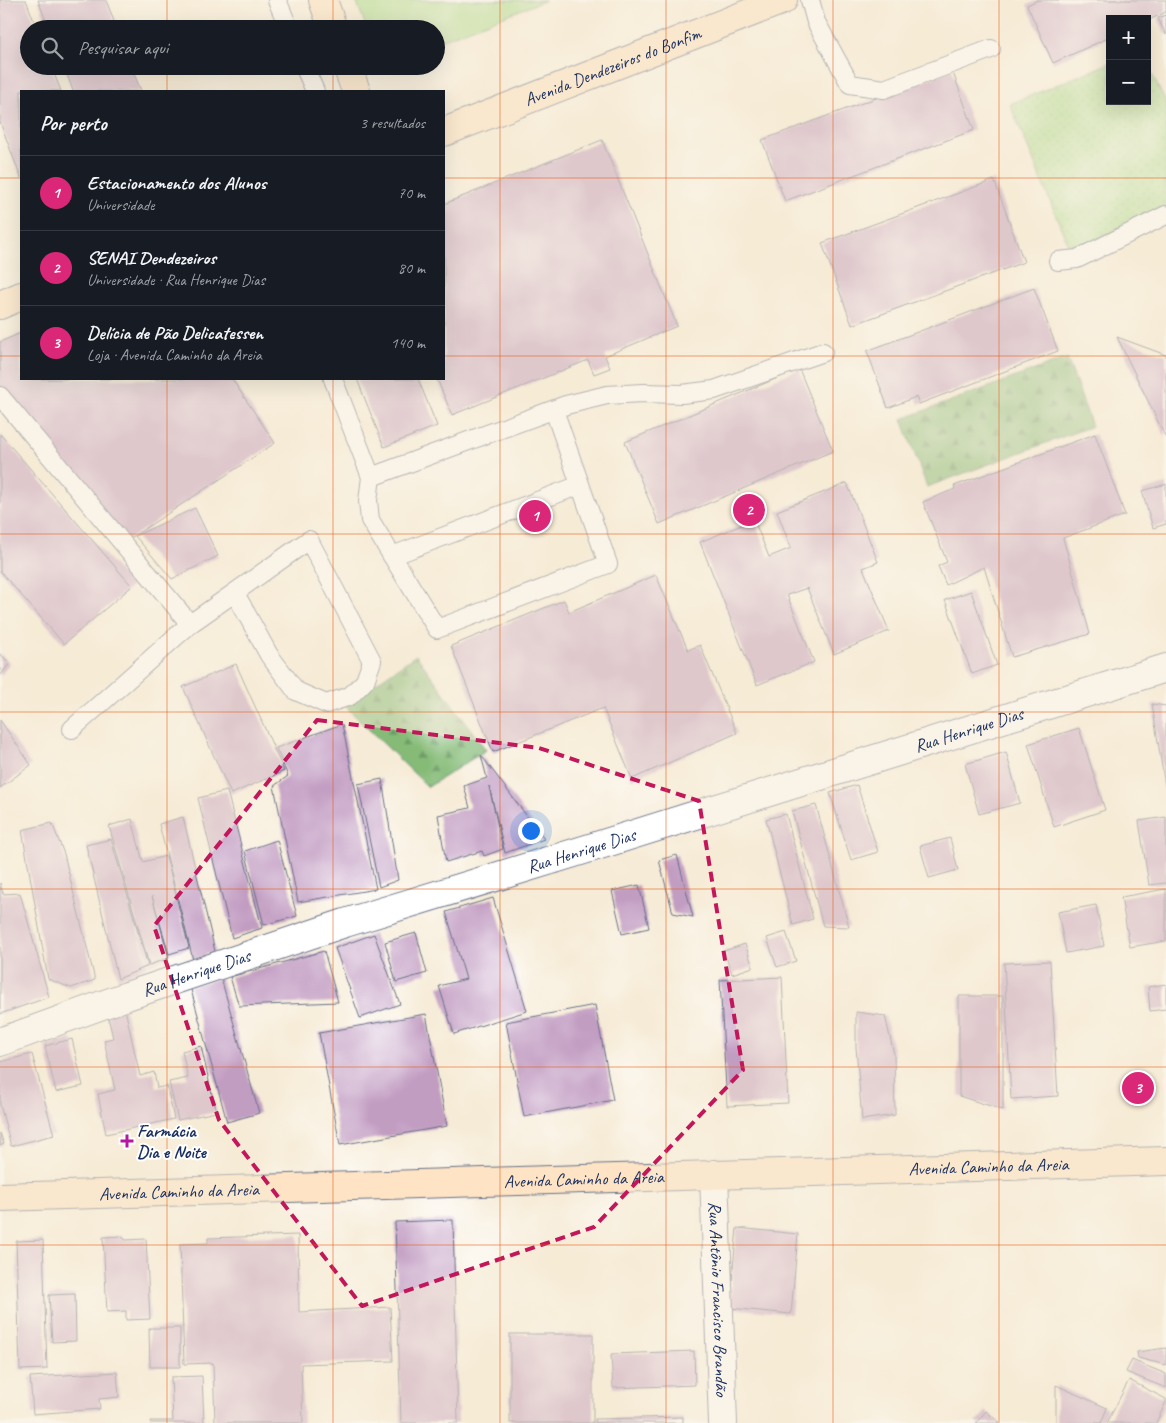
<!DOCTYPE html>
<html lang="pt">
<head>
<meta charset="utf-8">
<style>
	body { margin:0; font-family:Caveat,sans-serif; background:#20242c; color:#f1f3f6 }
	.controls { position:absolute; right:15px; top:15px; display:grid; overflow:hidden; border-radius:0px; box-shadow:0 5px 20px #0002 }
	.controls button { width:45px; height:45px; display:grid; place-items:center; padding:0; border:0; border-bottom:1px solid #363941; background:#171b24; color:#f1f3f6; font:25px sans-serif }
	.you { position:absolute; left:530px; top:830px; width:18px; height:18px; margin:-12px; border:4px solid #fff; border-radius:50%; background:#1a73e8; box-shadow:0 0 0 8px #1a73e833 }
	.badge { display:grid; place-items:center; width:32px; height:32px; border-radius:50%; background:#db2777; color:#fff; font-size:16px; font-weight:700 }
	.pin { position:absolute; translate:-50% -50%; border:2px solid #fff; box-shadow:0 1px 5px #0006 }
	.list { margin:0; padding:0; list-style:none }
	h2 { display:flex; justify-content:space-between; align-items:center; height:65px; margin:0; padding:0 20px; font-size:21px }
	h2 small { font-size:16px; font-weight:400; color:#9ea1a6 }
	.list li { display:grid; grid-template-columns:32px 1fr auto; gap:15px; align-items:center; box-sizing:border-box; height:75px; padding:0 20px; border-top:1px solid #363941 }
	.list b { display:block; font-size:19px; white-space:nowrap }
	.list p { margin:0; font-size:16px; white-space:nowrap; color:#9ea1a6 }
	.list em { font-size:16px; font-style:normal; color:#9ea1a6 }
	.icon { flex:none; width:28px; height:28px; fill:none; stroke:currentColor; stroke-width:2; stroke-linecap:round; stroke-linejoin:round }
	.map { position:relative; flex:none; width:1166px; height:1423px; overflow:hidden }
	.search { position:absolute; background:#171b24; box-shadow:0 5px 20px #0002; left:20px; top:20px; width:425px; height:55px; display:flex; align-items:center; gap:12px; box-sizing:border-box; padding:0 18px; border-radius:28px; color:#9ea1a6; font-size:19px }
	.panel { position:absolute; background:#171b24; box-shadow:0 5px 20px #0002; left:20px; top:90px; width:425px; height:290px; border-radius:0px }
	.map>svg:first-child { display:block }
	.green { fill:#a7db8b; stroke:#618574 }
	.forest { fill:url(#forest-firs); stroke:#50756a }
	.garden { fill:url(#garden-dots); stroke:#618574 }
	.building { fill:#c29dc2 }
	.lines { fill:none; stroke-linecap:round; stroke-linejoin:round }
	.lane-casing { stroke:#687188; stroke-width:20 }
	.street-casing { stroke:#687188; stroke-width:30 }
	.secondary-casing { stroke:#687188; stroke-width:30 }
	.lane { stroke:#fff; stroke-width:18 }
	.street { stroke:#fff; stroke-width:28 }
	.secondary { stroke:#fee4c5; stroke-width:28 }
	.marked { fill:none; stroke:#c2185b; stroke-width:4; stroke-dasharray:10 6; stroke-linejoin:round }
	.grid { fill:none; stroke:#e8590c; stroke-width:1; stroke-opacity:0.55 }
	.poi-dot { fill:#b5179e; stroke:#fff; stroke-width:2 }
	.labels { text-anchor:middle; stroke-width:4; stroke-linejoin:round; paint-order:stroke }
	.street-label { font-size:18px; fill:#1b2f5e; stroke:#fff }
	.poi-label { font-size:18px; font-weight:bold; fill:#1b2f5e; stroke:#fff; text-anchor:start }
</style>
</head>
<body>
<div class="map">
<svg width="1166" height="1423" viewBox="0 0 1166 1423">
	<defs>
		<pattern id="forest-firs" width="22" height="20" patternUnits="userSpaceOnUse" patternTransform="scale(1.25)"><rect width="22" height="20" fill="#85bb77"/><path d="M5 1l3.5 6h-7zM16 11l3.5 6h-7z" fill="#6c9865"/></pattern>
		<pattern id="garden-dots" width="8" height="8" patternUnits="userSpaceOnUse" patternTransform="scale(1.25)"><rect width="8" height="8" fill="#a7db8b"/><path d="M2 2h.1M6 6h.1" fill="none" stroke="#8fbc7a" stroke-width="1.8" stroke-linecap="round"/></pattern>
	</defs>
	<rect width="100%" height="100%" fill="#fff"/>
	<filter id="ink" filterUnits="userSpaceOnUse"><feTurbulence type="fractalNoise" baseFrequency=".02" numOctaves="2"/><feDisplacementMap in="SourceGraphic" scale="10" xChannelSelector="R" yChannelSelector="G"/><feConvolveMatrix kernelMatrix="1 2 1 2 8 2 1 2 1" color-interpolation-filters="sRGB"/></filter>
	<filter id="wash" filterUnits="userSpaceOnUse"><feTurbulence type="fractalNoise" baseFrequency=".0096" numOctaves="4" result="noise"/><feDisplacementMap in="SourceGraphic" scale="20" xChannelSelector="R" yChannelSelector="G"/><feGaussianBlur stdDeviation="1.12" result="paint"/><feColorMatrix in="noise" values="0 0 0 0 0 0 0 0 0 0 0 0 0 0 0 0 0 1.4 0 .05"/><feComposite in="paint" operator="in"/></filter>
	<g filter="url(#wash)">
		<rect width="100%" height="100%" fill="#f6ebd6"/>
		<!-- green -->
		<path class="green" d="M356,0H546L436,42V29H367Z"/>
		<!-- forest -->
		<g class="forest">
			<path d="M1067,358L1092,426L927,487L902,419Z"/>
			<path d="M416,655L486,750L428,787L344,705Z"/>
		</g>
		<!-- garden -->
		<path class="garden" d="M1110,63V101H1147V64L1166,103V206L1071,252L1010,104Z"/>
		<g id="blocks">
			<!-- building -->
			<g class="building">
				<path d="M0,0H26L37,29H29V66H51L61,91H21V178L0,122Z"/>
				<path d="M38,0H106L117,29H49Z"/>
				<path d="M1038,0H1166V12L1147,21V19H1110V37L1053,63L1027,5Z"/>
				<path d="M1166,15V35L1158,18Z"/>
				<path d="M64,66H131L141,91H73Z"/>
				<path d="M952,70L974,130L785,201L762,140Z"/>
				<path d="M602,140L677,326L605,356L610,368L594,374L588,360L452,415L437,379H444V204Z"/>
				<path d="M994,180L1024,262L852,325L822,243Z"/>
				<path d="M1034,288L1058,351L919,404L916,397L888,408L867,351Z"/>
				<path d="M21,333V379H232L275,443L123,543L0,388V342Z"/>
				<path d="M1117,337L1166,355V438Z"/>
				<path d="M799,369L833,451L659,524L625,442Z"/>
				<path d="M357,379H418L437,426L384,447Z"/>
				<path d="M0,434L132,586L64,644L0,571Z"/>
				<path d="M1095,434L1125,515L1063,538L1090,634L1012,657L984,567L946,585L938,566L947,562L923,502L955,489L954,486Z"/>
				<path d="M847,483L878,562L863,568L889,631L834,654L807,588L787,595L814,662L757,685L700,542L754,520L769,557L791,548L777,511Z"/>
				<path d="M1166,484V524L1153,528L1142,491Z"/>
				<path d="M195,508L218,556L172,579L135,536Z"/>
				<path d="M656,575L688,650L700,645L737,733L632,779L603,708L493,752L451,646L564,600L569,612Z"/>
				<path d="M971,591L997,665L972,674L945,600Z"/>
				<path d="M0,654L10,663L0,676Z"/>
				<path d="M236,664L284,771L231,794L183,687Z"/>
				<path d="M1152,704L1166,706V786H1165Z"/>
				<path d="M0,720L31,765L0,788Z"/>
				<path d="M342,724L376,889L298,902L274,786L288,776L276,748Z"/>
				<path d="M1079,728L1105,810L1054,827L1028,744Z"/>
				<path d="M1006,752L1020,803L979,814L965,764Z"/>
				<path d="M481,755L544,839L505,853L489,786L503,849L484,856L482,851L446,862L438,815L470,808L464,786L487,778Z"/>
				<path d="M382,779L398,880L379,887L358,784Z"/>
				<path d="M857,785L878,852L851,860L830,793Z"/>
				<path d="M227,791L262,928L232,938L198,798Z"/>
				<path d="M816,805L849,927L823,926L792,811Z"/>
				<path d="M786,814L813,919L793,925L766,819Z"/>
				<path d="M183,817L215,951L193,960L159,824Z"/>
				<path d="M1166,817V883L1149,885L1139,821Z"/>
				<path d="M132,819L143,862L166,856L189,948L169,954L152,896L169,958L149,965L109,826Z"/>
				<path d="M52,823L64,854L95,980L71,988L48,979L22,830Z"/>
				<path d="M950,838L958,870L929,878L920,846Z"/>
				<path d="M111,839L148,966L118,979L86,845Z"/>
				<path d="M277,840L297,916L264,925L245,851Z"/>
				<path d="M677,855L693,917L673,913L659,860Z"/>
				<path d="M0,883L3,894L20,893L49,997L0,1014Z"/>
				<path d="M639,885L649,928L622,934L612,891Z"/>
				<path d="M1166,889V941L1130,947L1121,897Z"/>
				<path d="M493,898L527,1011L454,1034L439,986L466,979L446,912Z"/>
				<path d="M1096,905L1104,946L1066,953L1058,912Z"/>
				<path d="M786,932L796,961L777,967L767,938Z"/>
				<path d="M416,933L427,973L396,982L385,942Z"/>
				<path d="M374,934L400,1004L360,1018L335,948Z"/>
				<path d="M745,944L753,967L732,974L724,951Z"/>
				<path d="M324,951L338,1002L239,1006L230,977Z"/>
				<path d="M1050,961L1058,1096L1011,1099L1004,963Z"/>
				<path d="M782,977L788,1103L727,1106L720,980Z"/>
				<path d="M221,978L259,1113L227,1122L190,986Z"/>
				<path d="M1166,984V1009L1150,1011L1148,987Z"/>
				<path d="M959,996H1003V1110L959,1096Z"/>
				<path d="M595,1005L613,1100L524,1117L506,1022Z"/>
				<path d="M125,1009L140,1076L154,1072L157,1088L167,1086L174,1119L106,1134L98,1094L115,1090L104,1040L113,1038L107,1012Z"/>
				<path d="M856,1012L885,1016L894,1054L895,1115L862,1120L856,1047Z"/>
				<path d="M426,1014L447,1126L340,1145L319,1033Z"/>
				<path d="M72,1039L83,1086L56,1092L45,1046Z"/>
				<path d="M201,1046L216,1112L178,1120L169,1082L188,1078L182,1051Z"/>
				<path d="M32,1054L54,1135L11,1146L0,1105V1062Z"/>
				<path d="M0,1133L4,1144L0,1146Z"/>
				<path d="M453,1220L458,1423H401L395,1222Z"/>
				<path d="M737,1228L798,1234L791,1314L729,1308Z"/>
				<path d="M298,1235L299,1312L390,1307L393,1361L301,1364L303,1423H215L213,1363L184,1364L180,1244L208,1243V1238Z"/>
				<path d="M121,1236L126,1240L146,1239L150,1319L126,1320V1311L107,1312L103,1237Z"/>
				<path d="M43,1240L47,1369L20,1370L16,1241Z"/>
				<path d="M75,1294L76,1341L52,1342L49,1295Z"/>
				<path d="M149,1328H180V1367H150Z"/>
				<rect x="510" y="1334" width="83" height="89"/>
				<path d="M1166,1348V1365L1138,1358L1137,1352Z"/>
				<path d="M694,1351L695,1385L613,1388L611,1354Z"/>
				<path d="M1132,1360L1166,1374V1388L1126,1372Z"/>
				<path d="M117,1372L119,1397L99,1399L100,1409L33,1414L30,1377Z"/>
				<path d="M202,1376L204,1423H150V1421H173L171,1377Z"/>
				<path d="M1129,1380L1166,1399V1402L1156,1423H1107Z"/>
				<path d="M1056,1385L1107,1408L1101,1423H1056Z"/>
				<path d="M986,1411L1000,1423H976Z"/>
				<path d="M683,1417V1423H596L595,1419Z"/>
			</g>
		</g>
	</g>
	<g filter="url(#ink)">
		<use href="#blocks" fill-opacity="0" stroke="#687188" stroke-width="1"/>
		<g class="lines">
			<defs>
				<g id="lane">
					<path d="M277,0L289,29"/>
					<path d="M810,0L816,22L850,84L884,89L991,49"/>
					<path d="M304,66L315,91"/>
					<path d="M1058,261L1077,259L1166,215"/>
					<path d="M333,379L371,477L566,405L607,395L643,393L682,394L714,390L823,352"/>
					<path d="M0,396L190,624L72,729"/>
					<path d="M371,477L368,501L370,520L437,629L608,564L554,410"/>
					<path d="M392,556L580,485"/>
					<path d="M190,624L309,540L372,661L365,681L350,696L326,704L296,691L269,655L235,593"/>
				</g>
				<g id="street">
					<path id="s1" d="M0,1042L127,996L345,923L574,853L1166,668"/>
					<path id="s2" d="M714,1174L723,1423"/>
				</g>
				<g id="secondary">
					<path d="M323,0L333,29"/>
					<path d="M347,66L356,91"/>
					<path id="s3" d="M444,132L783,0"/>
					<path d="M0,305L21,296"/>
					<path id="s4" d="M0,1197L1166,1161"/>
				</g>
			</defs>
			<!-- lane casing -->
			<use href="#lane" class="lane-casing"/>
			<!-- street casing -->
			<use href="#street" class="street-casing"/>
			<!-- secondary casing -->
			<use href="#secondary" class="secondary-casing"/>
			<!-- lane -->
			<use href="#lane" class="lane"/>
			<!-- street -->
			<use href="#street" class="street"/>
			<!-- secondary -->
			<use href="#secondary" class="secondary"/>
		</g>
	</g>
	<!-- marked area -->
	<path d="M0 0H1166V1423H0ZM317,720L539,748L699,801L743,1070L594,1227L362,1306L219,1120L154,926Z" fill="#f6ebd6" fill-opacity=".55" fill-rule="evenodd"/>
	<path class="marked" d="M317,720L539,748L699,801L743,1070L594,1227L362,1306L219,1120L154,926Z"/>
	<!-- grid -->
	<path class="grid" d="M167,0V29M333,0V29M500,0V1423M666,0V1423M833,0V1423M999,0V1423M167,66V91M333,66V91M0,178H21M444,178H1166M0,356H21M444,356H1166M167,379V1423M333,379V1423M0,534H1166M0,712H1166M0,889H1166M0,1067H1166M0,1245H1166"/>
	<!-- markers -->
	<path class="poi-dot" d="M124.5 1133.5h5v5h5v5h-5v5h-5v-5h-5v-5h5z"/>
	<g class="labels">
		<!-- street labels -->
		<g class="street-label">
			<text dy="6" stroke="none"><textPath href="#s3" startOffset="181">Avenida Dendezeiros do Bonfim</textPath></text>
			<text dy="6" stroke="none"><textPath href="#s1" startOffset="1018">Rua Henrique Dias</textPath></text>
			<text dy="6" stroke="none"><textPath href="#s1" startOffset="612">Rua Henrique Dias</textPath></text>
			<text dy="6" stroke="none"><textPath href="#s1" startOffset="208">Rua Henrique Dias</textPath></text>
			<text dy="6" stroke="none"><textPath href="#s4" startOffset="989">Avenida Caminho da Areia</textPath></text>
			<text dy="6" stroke="none"><textPath href="#s4" startOffset="584">Avenida Caminho da Areia</textPath></text>
			<text dy="6" stroke="none"><textPath href="#s4" startOffset="179">Avenida Caminho da Areia</textPath></text>
			<text dy="6" stroke="none"><textPath href="#s2" startOffset="125">Rua Antônio Francisco Brandão</textPath></text>
		</g>
		<!-- poi labels -->
		<g class="poi-label">
			<text x="137" y="1137">Farmácia<tspan x="137" dy="21">Dia e Noite</tspan></text>
		</g>
	</g>
</svg>
<div class="controls">
<button>+</button>
<button>−</button>
</div>
<div class="you"></div>
<div class="pin badge" style="left:535px;top:516px">1</div>
<div class="pin badge" style="left:749px;top:510px">2</div>
<div class="pin badge" style="left:1138px;top:1088px">3</div>
<div class="search"><svg class="icon" aria-label="search" viewBox="0 0 24 24"><circle cx="10" cy="10" r="6"/><path d="M15 15l6 6"/></svg>Pesquisar aqui</div>
<section class="panel">
<h2>Por perto<small>3 resultados</small></h2>
<ul class="list">
<li><span class="badge">1</span><div><b>Estacionamento dos Alunos</b><p>Universidade</p></div><em>70 m</em></li>
<li><span class="badge">2</span><div><b>SENAI Dendezeiros</b><p>Universidade · Rua Henrique Dias</p></div><em>80 m</em></li>
<li><span class="badge">3</span><div><b>Delícia de Pão Delicatessen</b><p>Loja · Avenida Caminho da Areia</p></div><em>140 m</em></li>
</ul>
</section>
</div>
</body>
</html>
